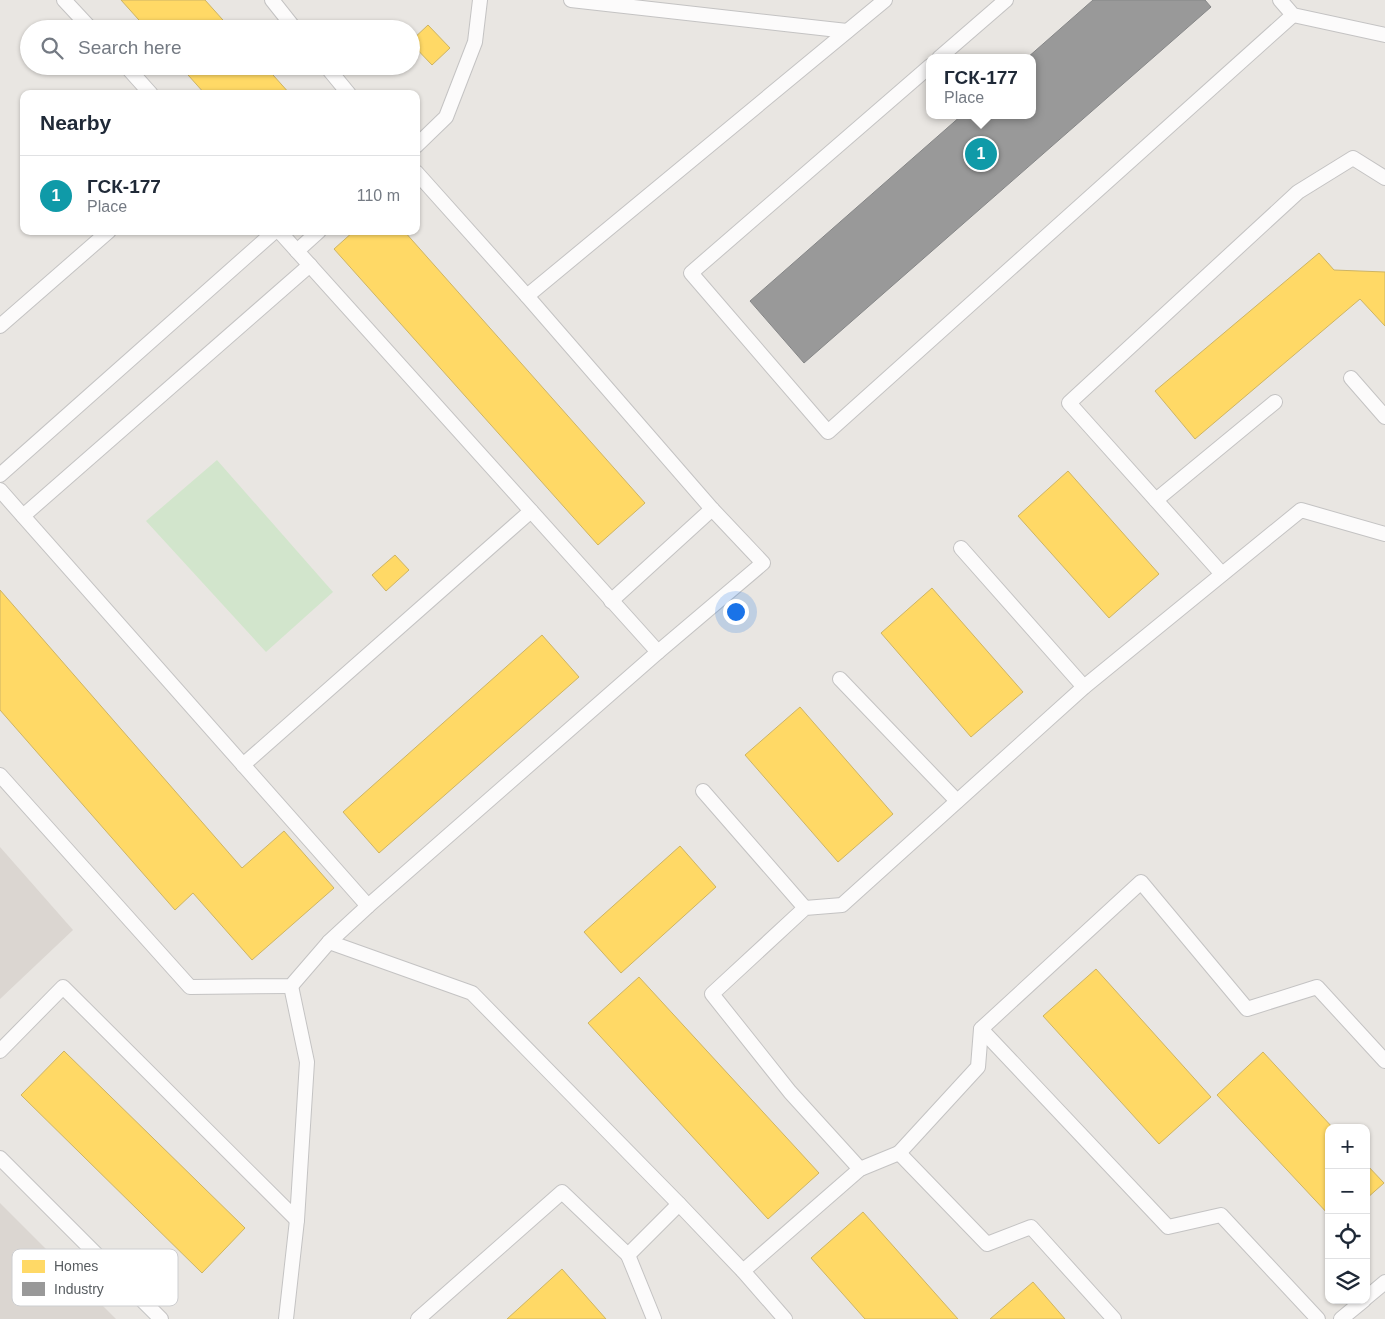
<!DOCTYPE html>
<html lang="en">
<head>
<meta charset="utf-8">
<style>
	body { margin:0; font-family:Helvetica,sans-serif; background:#f6f6f7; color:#1f2937 }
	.controls { position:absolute; right:15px; bottom:15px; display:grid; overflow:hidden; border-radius:10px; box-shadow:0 1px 4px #0004 }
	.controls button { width:45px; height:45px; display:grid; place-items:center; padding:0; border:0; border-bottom:1px solid #e0e1e3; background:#fff; color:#1f2937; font:25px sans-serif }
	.you { position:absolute; left:735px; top:611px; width:18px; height:18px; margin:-12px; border:4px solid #fff; border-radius:50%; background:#1a73e8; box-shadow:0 0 0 8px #1a73e833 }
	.badge { display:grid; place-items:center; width:32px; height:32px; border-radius:50%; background:#1a73e8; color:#fff; font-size:16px; font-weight:700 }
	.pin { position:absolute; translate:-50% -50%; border:2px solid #fff; box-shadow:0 1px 5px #0006 }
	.popup { position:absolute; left:926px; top:54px; width:110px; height:65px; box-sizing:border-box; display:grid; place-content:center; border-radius:10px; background:#fff; filter:drop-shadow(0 1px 4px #0005); font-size:16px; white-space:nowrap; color:#747a83 }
	.popup b { font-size:19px; color:#1f2937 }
	.popup::after { content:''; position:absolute; left:50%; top:100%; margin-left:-10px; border:10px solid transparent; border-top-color:#fff }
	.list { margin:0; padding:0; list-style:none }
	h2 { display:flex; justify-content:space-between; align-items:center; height:65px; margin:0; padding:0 20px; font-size:21px }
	h2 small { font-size:16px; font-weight:400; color:#747a83 }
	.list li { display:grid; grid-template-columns:32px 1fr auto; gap:15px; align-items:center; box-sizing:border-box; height:80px; padding:0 20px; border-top:1px solid #e0e1e3 }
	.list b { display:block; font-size:19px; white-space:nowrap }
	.list p { margin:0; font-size:16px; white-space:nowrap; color:#747a83 }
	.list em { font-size:16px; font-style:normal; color:#747a83 }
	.icon { flex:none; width:28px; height:28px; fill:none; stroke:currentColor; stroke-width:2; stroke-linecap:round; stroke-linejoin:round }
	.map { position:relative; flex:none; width:1385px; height:1319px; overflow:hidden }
	.search { position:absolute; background:#fff; box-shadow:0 1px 4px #0004; left:20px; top:20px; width:400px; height:55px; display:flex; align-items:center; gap:12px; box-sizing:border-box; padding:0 18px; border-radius:28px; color:#747a83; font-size:19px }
	.panel { position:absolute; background:#fff; box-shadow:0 1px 4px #0004; left:20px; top:90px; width:400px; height:145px; border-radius:10px }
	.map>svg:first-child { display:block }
	.education { fill:#dbd6d1 }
	.green { fill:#d2e5cc }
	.homes { fill:#ffd966; stroke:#cdb464 }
	.industry { fill:#999; stroke:#868788 }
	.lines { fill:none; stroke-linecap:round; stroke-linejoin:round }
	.lane-casing { stroke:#c4c3c3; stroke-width:16 }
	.lane { stroke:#fcfbfb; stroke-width:14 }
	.key { fill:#fff; stroke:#cdced0; stroke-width:1 }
	.key-label { font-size:14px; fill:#585d61 }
</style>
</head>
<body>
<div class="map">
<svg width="1385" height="1319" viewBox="0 0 1385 1319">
	<rect width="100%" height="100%" fill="#e9e6e2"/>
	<!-- education -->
	<g class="education">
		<path d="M0,847L73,930L0,999Z"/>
		<path d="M0,1203L116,1319H0Z"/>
	</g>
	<!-- green -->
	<path class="green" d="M217,460L333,592L266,652L146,521Z"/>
	<!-- homes -->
	<g class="homes">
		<path d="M121,0H205L231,29H147Z"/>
		<path d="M428,25L450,48L432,65L411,43V41Z"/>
		<path d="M180,66H265L290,94H205Z"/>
		<path d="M354,231H404L645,503L598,545L334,249Z"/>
		<path d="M1319,253L1334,270L1385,272V326L1360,299L1195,439L1155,391Z"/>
		<path d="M1068,471L1159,574L1109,618L1018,516Z"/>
		<path d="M395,555L409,570L386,591L372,575Z"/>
		<path d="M932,588L1023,692L971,737L881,633Z"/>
		<path d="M0,590L242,868L284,831L334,888L252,960L193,893L175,910L0,710Z"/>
		<path d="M542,635L579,677L379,853L343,812Z"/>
		<path d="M800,707L893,814L838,862L745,755Z"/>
		<path d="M680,846L716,887L621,973L584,932Z"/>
		<path d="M1096,969L1211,1097L1159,1144L1043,1016Z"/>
		<path d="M639,977L819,1173L768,1219L588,1023Z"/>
		<path d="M64,1051L245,1228L202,1273L21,1095Z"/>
		<path d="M1263,1052L1333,1128H1329V1215L1217,1095Z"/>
		<path d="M1366,1164L1384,1183L1366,1199Z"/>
		<path d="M863,1212L958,1319H865L811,1258Z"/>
		<path d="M562,1269L606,1319H507Z"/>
		<path d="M1033,1282L1065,1319H990Z"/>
	</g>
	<!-- industry -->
	<path class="industry" d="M1093,0H1205L1211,7L804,363L750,301L962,115H1032V58H1027Z"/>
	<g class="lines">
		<defs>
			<g id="lane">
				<path d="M64,0L91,29"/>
				<path d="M272,0L295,29"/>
				<path d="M571,0L847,31"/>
				<path d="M1280,0L1293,15L1385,35"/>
				<path d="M939,58L1006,0"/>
				<path d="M126,66L151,94"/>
				<path d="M326,66L349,94"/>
				<path d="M930,66L691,273L828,432L1293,15"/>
				<path d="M416,146L446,117L475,42L480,0"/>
				<path d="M279,231L658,652"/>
				<path d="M297,251L319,231"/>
				<path d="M527,296L885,0"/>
				<path d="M0,326L109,231"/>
				<path d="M1351,378L1385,417"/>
				<path d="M0,475L275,231"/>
				<path d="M0,490L368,906L329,942L291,986L190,987L0,775"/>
				<path d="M1156,500L1275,402"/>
				<path d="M23,516L310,265"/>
				<path d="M961,548L1084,687"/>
				<path d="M1222,574L1069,403L1298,192L1353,158L1385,178"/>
				<path d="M611,601L712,509"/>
				<path d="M840,679L957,801"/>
				<path d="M243,765L531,511"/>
				<path d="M703,791L805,908"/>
				<path d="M368,906L658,652L763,563L712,509L527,296L416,172"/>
				<path d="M329,942L472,993L679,1204L743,1271L785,1319"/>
				<path d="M0,1051L63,987L297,1220"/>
				<path d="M899,1153L978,1067L981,1029"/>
				<path d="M0,1158L161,1319"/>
				<path d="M860,1169L790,1092L712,994L805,908L842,905L1084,687L1301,510L1385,534"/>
				<path d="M628,1255L654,1319"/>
				<path d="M743,1271L860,1169L899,1153L987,1244L1031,1227L1114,1319"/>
				<path d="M1366,1298L1385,1282"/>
				<path d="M286,1319L297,1220L307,1062L291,986"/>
				<path d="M418,1319L562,1192L628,1255L679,1204"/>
				<path d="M1318,1319L1221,1215L1168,1227L981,1029L1141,882L1247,1009L1317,987L1385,1061"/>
				<path d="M1341,1319L1364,1300"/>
			</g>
		</defs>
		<!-- lane casing -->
		<use href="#lane" class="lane-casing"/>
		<!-- lane -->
		<use href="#lane" class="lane"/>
	</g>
	<!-- legend -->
	<rect x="12" y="1249" width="166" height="57" rx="8" class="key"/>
	<rect x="22" y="1260" width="23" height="13" fill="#ffd966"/>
	<rect x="22" y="1282" width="23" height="14" fill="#999"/>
	<g class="key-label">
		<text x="54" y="1271">Homes</text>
		<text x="54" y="1294">Industry</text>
	</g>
</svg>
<div class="controls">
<button>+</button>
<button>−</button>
<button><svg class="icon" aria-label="locate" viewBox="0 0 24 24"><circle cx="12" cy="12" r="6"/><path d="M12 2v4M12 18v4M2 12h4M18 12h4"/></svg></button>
<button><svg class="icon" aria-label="layers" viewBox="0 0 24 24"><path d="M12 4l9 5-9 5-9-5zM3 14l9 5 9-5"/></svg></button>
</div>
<div class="you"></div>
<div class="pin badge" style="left:981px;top:154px;background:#0f9aa8">1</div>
<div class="popup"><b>ГСК-177</b>Place</div>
<div class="search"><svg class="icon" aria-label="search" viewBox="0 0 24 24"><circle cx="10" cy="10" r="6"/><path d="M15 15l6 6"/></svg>Search here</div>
<section class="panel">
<h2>Nearby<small></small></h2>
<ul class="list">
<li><span class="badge" style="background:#0f9aa8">1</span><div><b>ГСК-177</b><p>Place</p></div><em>110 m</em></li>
</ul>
</section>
</div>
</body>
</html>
